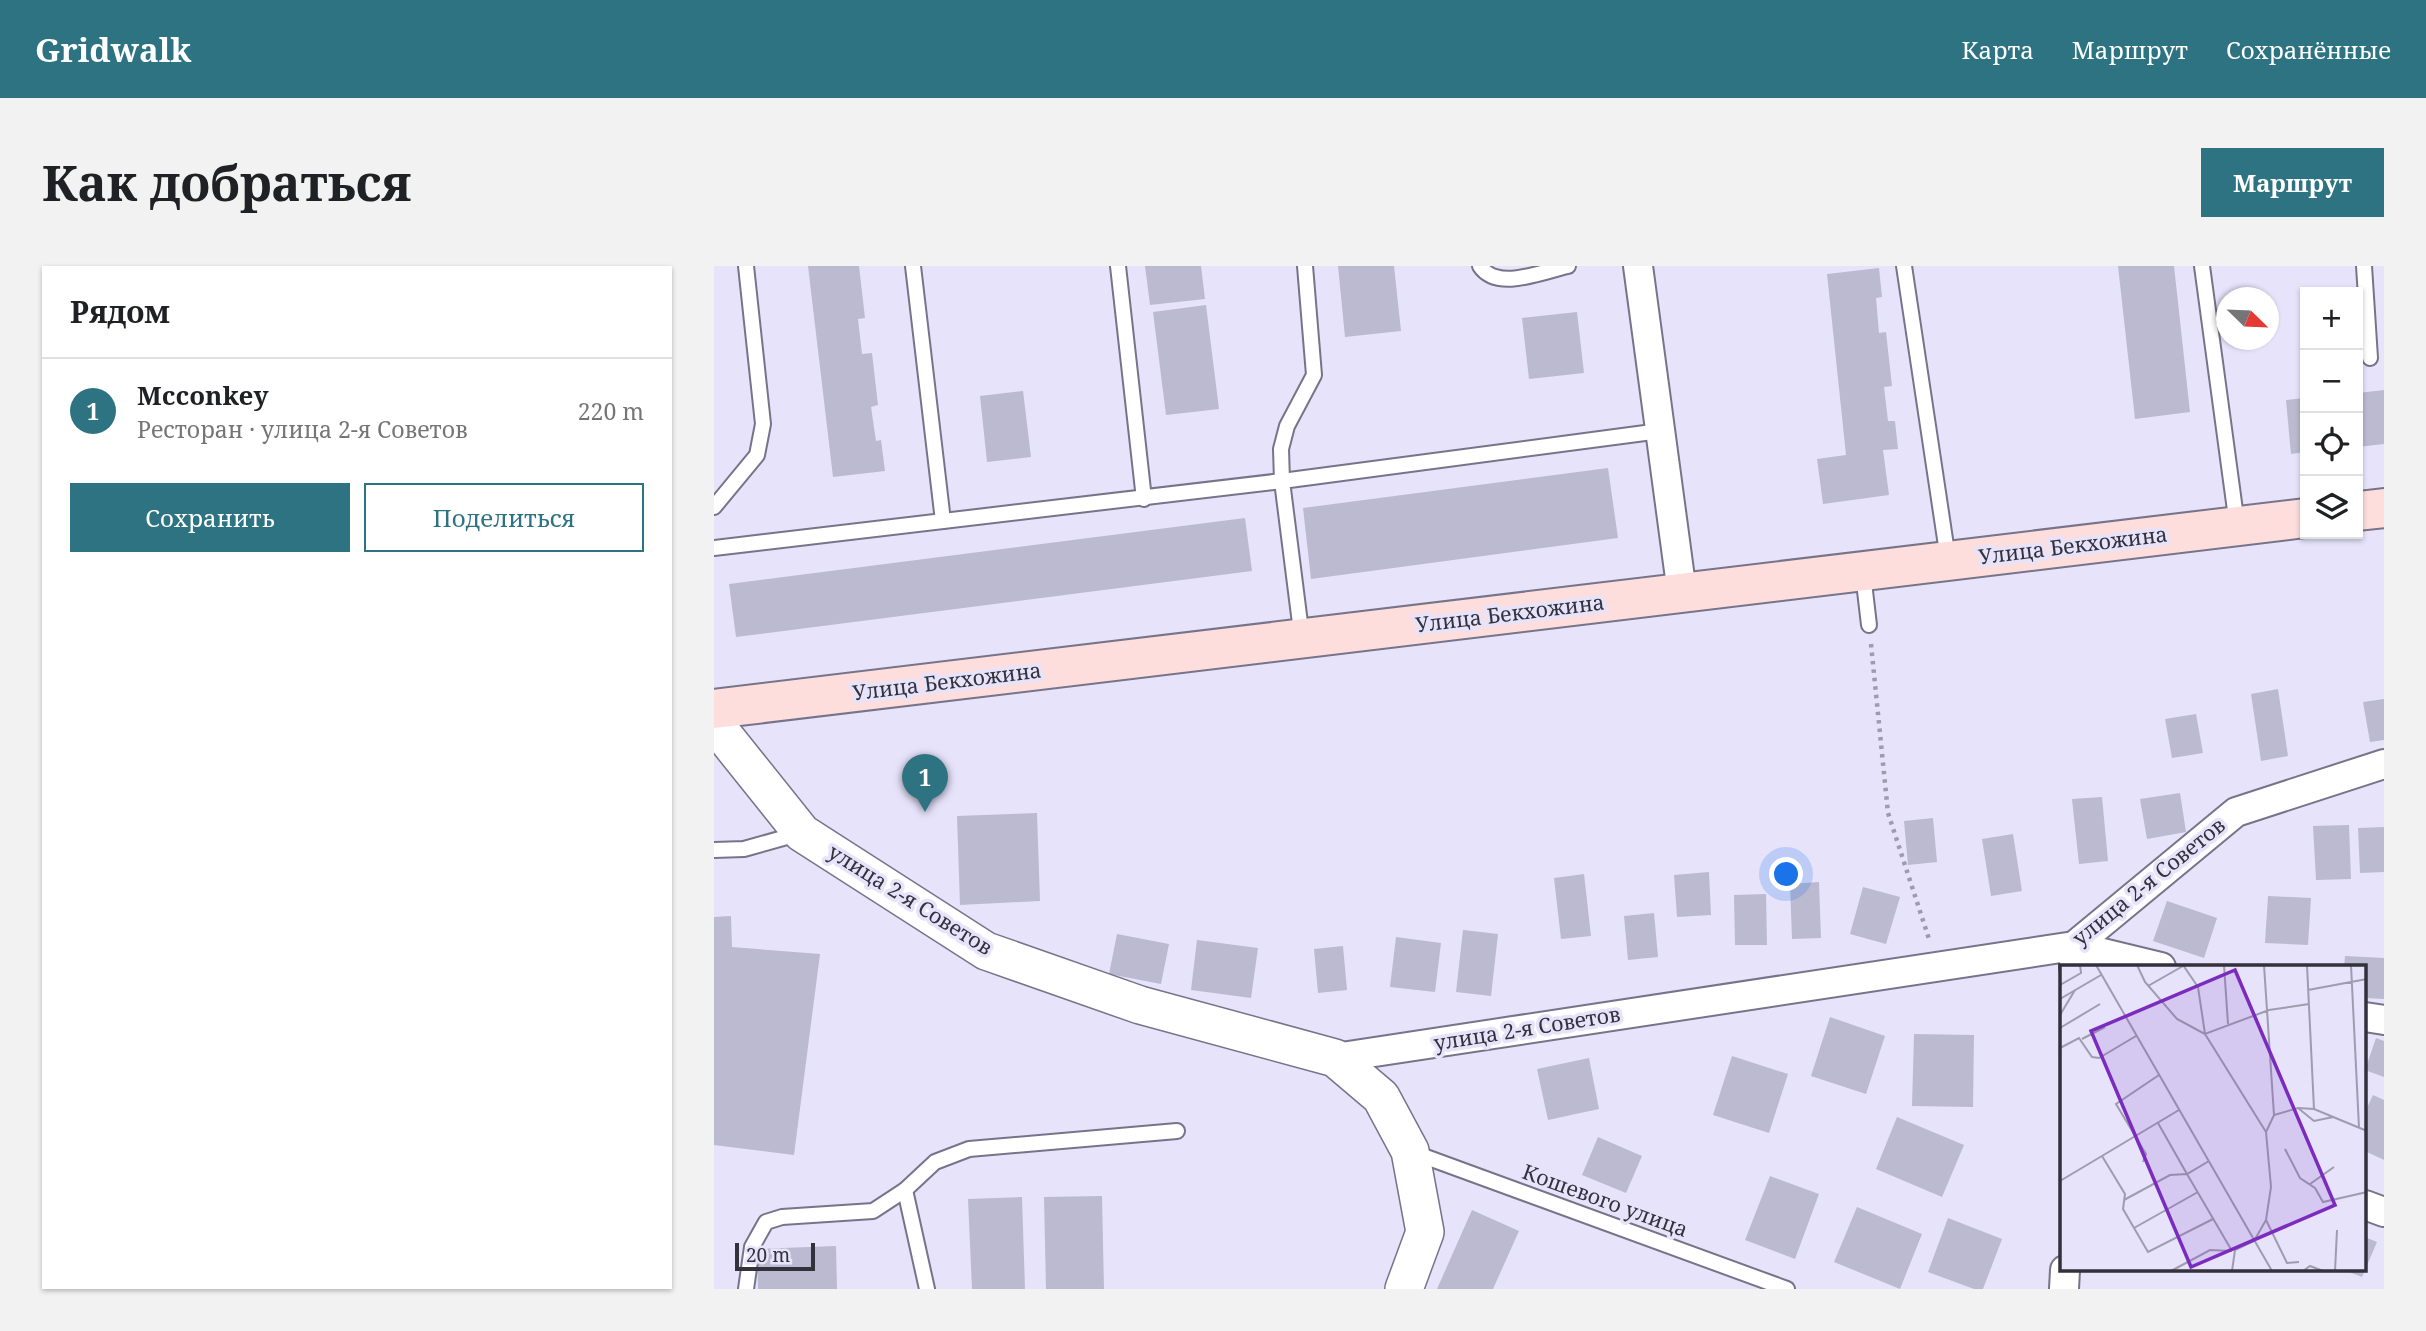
<!DOCTYPE html>
<html lang="ru">
<head>
<meta charset="utf-8">
<style>
	body { margin:0; font-family:"Noto Serif",serif; background:#f2f2f2; color:#202124 }
	.controls { position:absolute; right:21px; top:21px; display:grid; overflow:hidden; border-radius:0px; box-shadow:0 2px 5px #0004 }
	.controls button { width:63px; height:63px; display:grid; place-items:center; padding:0; border:0; border-bottom:2px solid #e0e0e0; background:#fff; color:#202124; font:35px sans-serif }
	.compass { position:absolute; left:1502px; top:21px; width:63px; height:63px; border-radius:50%; background:#fff; box-shadow:0 2px 5px #0004; rotate:113deg }
	.scale { position:absolute; left:21px; bottom:18px; width:80px; box-sizing:border-box; padding-left:7px; border:4px solid #33313b; border-top:0; font-size:19px; line-height:24px; white-space:nowrap; color:#33313b; -webkit-text-stroke:5px #e6e3fb; paint-order:stroke }
	.you { position:absolute; left:1073px; top:609px; width:24px; height:24px; margin:-18px; border:5px solid #fff; border-radius:50%; background:#1a73e8; box-shadow:0 0 0 10px #1a73e833 }
	.badge { display:grid; place-items:center; width:46px; height:46px; border-radius:50%; background:#2e7381; color:#fff; font-size:23px; font-weight:700 }
	.pin { position:absolute; translate:-50% -58px; filter:drop-shadow(0 2px 4px #0008) }
	.pin::after { content:''; position:absolute; top:37px; width:24px; height:21px; background:inherit; clip-path:polygon(0 0,100% 0,50% 100%) }
	.list { margin:0; padding:0; list-style:none }
	h2 { display:flex; justify-content:space-between; align-items:center; height:91px; margin:0; padding:0 28px; font-size:30px }
	h2 small { font-size:23px; font-weight:400; color:#757577 }
	.list li { display:grid; grid-template-columns:46px 1fr auto; gap:21px; align-items:center; box-sizing:border-box; height:105px; padding:0 28px; border-top:2px solid #e0e0e0 }
	.list b { display:block; font-size:26px; white-space:nowrap }
	.list p { margin:0; font-size:23px; white-space:nowrap; color:#757577 }
	.list em { font-size:23px; font-style:normal; color:#757577 }
	.actions { display:flex; gap:14px; padding:21px 28px }
	.actions a { flex:1; padding:16px 0; border:2px solid #2e7381; border-radius:0px; text-align:center; font-size:24px; color:#2e7381 }
	.actions .main { background:#2e7381; color:#fff }
	.icon { flex:none; width:38px; height:38px; fill:none; stroke:currentColor; stroke-width:2; stroke-linecap:round; stroke-linejoin:round }
	.map { position:relative; flex:none; width:1670px; height:1023px; overflow:hidden; border-radius:0px }
	header { display:flex; align-items:center; gap:42px; box-sizing:border-box; height:98px; padding:0 35px; background:#2e7381; color:#fff }
	header strong { font-size:33px }
	nav { display:flex; gap:38px; margin-inline-start:auto; font-size:24px }
	.intro { display:flex; align-items:center; justify-content:space-between; box-sizing:border-box; height:168px; padding:0 42px }
	h1 { margin:0; font-size:49px }
	.button { padding:18px 32px; border-radius:0px; background:#2e7381; color:#fff; font-size:24px; font-weight:700 }
	main { display:flex; gap:42px; padding:0 42px }
	aside { flex:1; background:#fff; border-radius:0px; box-shadow:0 2px 5px #0004 }
	.map>svg:first-child { display:block }
	.building { fill:#bcbad1 }
	.lines { fill:none; stroke-linecap:round; stroke-linejoin:round }
	.service-casing { stroke:#77748a; stroke-width:18 }
	.minor-casing { stroke:#77748a; stroke-width:32 }
	.tertiary-casing { stroke:#77748a; stroke-width:40 }
	.secondary-casing { stroke:#77748a; stroke-width:42 }
	.path { stroke:#9e9bad; stroke-width:4.5; stroke-dasharray:3.5 5; stroke-linecap:butt }
	.service { stroke:#fff; stroke-width:14 }
	.minor { stroke:#fff; stroke-width:28 }
	.tertiary { stroke:#fff; stroke-width:37 }
	.secondary { stroke:#fddedc; stroke-width:38 }
	.labels { text-anchor:middle; stroke-width:7; stroke-linejoin:round; paint-order:stroke }
	.street-label { font-size:21px; fill:#33313b; stroke:#e6e3fb }
	.inset-road { fill:none; stroke:#9e9cae; stroke-width:2 }
	.view { fill:#7b2cbf; fill-opacity:0.15; stroke:#7b2cbf; stroke-width:3.5 }
	.inset-edge { fill:none; stroke:#33313b; stroke-width:3.5 }
</style>
</head>
<body>
<header>
<strong>Gridwalk</strong>
<nav><a>Карта</a><a>Маршрут</a><a>Сохранённые</a></nav>
</header>
<div class="intro"><h1>Как добраться</h1><a class="button">Маршрут</a></div>
<main>
<aside>
<h2>Рядом<small></small></h2>
<ul class="list">
<li><span class="badge">1</span><div><b>Mcconkey</b><p>Ресторан · улица 2-я Советов</p></div><em>220 m</em></li>
</ul>
<div class="actions"><a class="main">Сохранить</a><a>Поделиться</a></div>
</aside>
<div class="map">
<svg width="1670" height="1023" viewBox="0 0 1670 1023">
	<rect width="100%" height="100%" fill="#e6e3fb"/>
	<!-- building -->
	<g class="building">
		<path d="M94,0H145L151,52L144,53L148,88L158,87L164,139L157,141L162,175L167,174L171,205L119,211Z"/>
		<path d="M431,0H487L491,33L436,39Z"/>
		<path d="M624,0H680L687,65L631,71Z"/>
		<path d="M1404,0H1460L1476,146L1421,153Z"/>
		<path d="M1165,2L1168,31L1162,32L1165,67L1172,66L1178,120L1170,121L1174,155H1181L1184,183L1169,184L1175,229L1109,238L1103,193L1132,189L1113,8Z"/>
		<path d="M492,39L505,143L452,149L439,46Z"/>
		<path d="M863,46L870,107L815,113L808,52Z"/>
		<path d="M1670,124V178L1644,181V127Z"/>
		<path d="M309,125L317,191L273,196L266,130Z"/>
		<path d="M1591,132V186L1577,188L1572,134Z"/>
		<path d="M894,202L904,272L597,313L589,242Z"/>
		<path d="M531,252L538,305L22,371L15,318Z"/>
		<path d="M1564,423L1574,490L1547,495L1537,428Z"/>
		<path d="M1670,433V474L1656,476L1649,436Z"/>
		<path d="M1482,448L1489,487L1458,492L1451,453Z"/>
		<path d="M1466,527L1472,566L1433,573L1426,533Z"/>
		<path d="M1388,531L1394,595L1365,598L1358,533Z"/>
		<path d="M323,547L326,635L246,639L243,550Z"/>
		<path d="M1219,552L1223,596L1194,599L1190,555Z"/>
		<path d="M1635,559L1637,613L1602,614L1599,560Z"/>
		<path d="M1670,561V606L1646,607L1644,562Z"/>
		<path d="M1299,568L1308,625L1277,630L1268,573Z"/>
		<path d="M995,606L997,649L963,651L960,609Z"/>
		<path d="M870,608L877,670L847,673L840,612Z"/>
		<path d="M1105,616L1107,672L1078,673L1076,618Z"/>
		<path d="M1149,621L1186,631L1172,678L1136,668Z"/>
		<path d="M1052,628L1053,679H1021L1020,629Z"/>
		<path d="M1554,630L1597,632L1594,679L1551,677Z"/>
		<path d="M1453,635L1503,652L1490,692L1439,675Z"/>
		<path d="M940,647L944,691L914,694L910,650Z"/>
		<path d="M17,650L18,681L106,688L80,889L0,879V651Z"/>
		<path d="M749,664L784,668L777,730L742,726Z"/>
		<path d="M403,668L455,678L447,718L395,708Z"/>
		<path d="M682,671L727,677L721,726L676,721Z"/>
		<path d="M483,674L544,682L537,732L477,724Z"/>
		<path d="M629,680L633,724L604,727L600,683Z"/>
		<path d="M1631,690L1670,692V733L1651,732V701H1630Z"/>
		<path d="M1116,751L1171,770L1152,828L1097,810Z"/>
		<path d="M1200,768L1260,769L1259,841L1198,840Z"/>
		<path d="M1662,772L1670,775V811L1651,804Z"/>
		<path d="M1018,790L1074,808L1055,867L999,849Z"/>
		<path d="M875,792L885,843L834,854L823,803Z"/>
		<path d="M1659,829L1670,834V894L1651,885V846Z"/>
		<path d="M1183,851L1250,879L1228,931L1162,903Z"/>
		<path d="M884,871L928,890L912,927L868,909Z"/>
		<path d="M1056,910L1105,928L1081,993L1031,974Z"/>
		<path d="M388,930L390,1023H332L330,931Z"/>
		<path d="M308,931L311,1023H258L254,933Z"/>
		<path d="M1143,941L1208,968L1186,1023L1120,996Z"/>
		<path d="M758,944L805,965L779,1023H723Z"/>
		<path d="M1234,952L1288,973L1269,1023H1260L1214,1006Z"/>
		<path d="M1651,971L1663,976L1648,1011L1630,1004H1651Z"/>
		<path d="M122,980L123,1023H44L43,983Z"/>
	</g>
	<g class="lines">
		<defs>
			<g id="service">
				<path d="M199,0L229,255"/>
				<path d="M404,0L430,233"/>
				<path d="M766,0C783,26 830,5 854,0"/>
				<path d="M1190,0L1234,293"/>
				<path d="M1488,0L1523,259"/>
				<path d="M1650,0L1656,92"/>
				<path d="M0,241L43,189L49,158L32,0"/>
				<path d="M0,282L568,215L567,183L573,160L600,109L591,0"/>
				<path d="M1149,308L1155,359"/>
				<path d="M588,373L568,215L946,165"/>
				<path d="M0,584L30,583L87,567"/>
				<path d="M701,887L1073,1023"/>
				<path d="M191,924L213,1023"/>
				<path d="M32,1023L38,981L52,956L68,951L159,945L191,924L221,896L255,883L463,865"/>
			</g>
			<g id="minor">
				<path d="M924,0L968,327"/>
				<path d="M1360,701V680L1447,701"/>
				<path d="M1651,751L1670,754"/>
				<path d="M621,792L1360,680L1522,546L1670,498"/>
				<path d="M1651,939L1670,946"/>
				<path d="M1350,1023L1351,1004"/>
			</g>
			<path id="tertiary" d="M0,457L88,567L272,685L426,739L621,792L667,831L696,885L711,966L690,1023"/>
			<g id="secondary">
				<path d="M1644,245L1670,242"/>
				<path d="M0,443L1591,252"/>
			</g>
		</defs>
		<!-- service casing -->
		<use href="#service" class="service-casing"/>
		<!-- minor casing -->
		<use href="#minor" class="minor-casing"/>
		<!-- tertiary casing -->
		<use href="#tertiary" class="tertiary-casing"/>
		<!-- secondary casing -->
		<use href="#secondary" class="secondary-casing"/>
		<!-- path -->
		<path class="path" d="M1157,378L1174,547L1216,676"/>
		<!-- service -->
		<use href="#service" class="service"/>
		<!-- minor -->
		<use href="#minor" class="minor"/>
		<!-- tertiary -->
		<use href="#tertiary" class="tertiary"/>
		<!-- secondary -->
		<use href="#secondary" class="secondary"/>
	</g>
	<g class="labels">
		<!-- street labels -->
		<g class="street-label">
			<text transform="translate(1359 280) rotate(-7)" y="7">Улица Бекхожина</text>
			<text transform="translate(796 348) rotate(-7)" y="7">Улица Бекхожина</text>
			<text transform="translate(233 416) rotate(-7)" y="7">Улица Бекхожина</text>
			<text transform="translate(1435 616) rotate(-39)" y="7">улица 2-я Советов</text>
			<text transform="translate(196 634) rotate(32)" y="7">улица 2-я Советов</text>
			<text transform="translate(813 763) rotate(-9)" y="7">улица 2-я Советов</text>
			<text transform="translate(891 935) rotate(20)" y="7">Кошевого улица</text>
		</g>
	</g>
	<!-- overview -->
	<g transform="translate(1346 699)">
		<rect width="306" height="306" fill="#e6e3fb"/>
		<path class="inset-road" d="M36,0L212,306M77,0L85,17L117,54L145,69L206,167L211,222L206,255L194,276L175,285L172,306M123,0L138,22L145,69L209,45L249,39M164,0L168,59M204,0L214,150M247,0L254,144M291,0L299,163M0,20L21,8L20,0M88,21L123,1M248,25L307,14M0,34L41,10M0,50L15,25M0,63L40,39M22,74L45,62M0,83L19,73L32,92L39,93L76,71M238,143L254,156L273,152M98,158L127,209L149,196M206,167L214,150L238,143L254,144L307,166M225,184L240,213L255,223L263,237L307,227M42,191L65,229L63,244L88,287L153,254M83,197L86,189L56,139L99,110M0,216L119,145M250,219L274,202M64,235L110,210L127,209L172,286M206,255L227,298L239,297M74,263L138,227M111,306L150,285L172,286M243,306L250,301L263,306M275,306L277,265"/>
		<path class="view" d="M175,5L275,240L131,302L31,66Z"/>
		<rect width="306" height="306" class="inset-edge"/>
	</g>
</svg>
<div class="controls">
<button>+</button>
<button>−</button>
<button><svg class="icon" aria-label="locate" viewBox="0 0 24 24"><circle cx="12" cy="12" r="6"/><path d="M12 2v4M12 18v4M2 12h4M18 12h4"/></svg></button>
<button><svg class="icon" aria-label="layers" viewBox="0 0 24 24"><path d="M12 4l9 5-9 5-9-5zM3 14l9 5 9-5"/></svg></button>
</div>
<svg class="compass" viewBox="-18 -18 36 36"><path d="M0-13l5 13h-10z" fill="#e53935"/><path d="M0 13l5-13h-10z" fill="#757577"/></svg>
<div class="scale">20 m</div>
<div class="you"></div>
<div class="pin badge" style="left:211px;top:546px">1</div>
</div>
</main>
</body>
</html>
